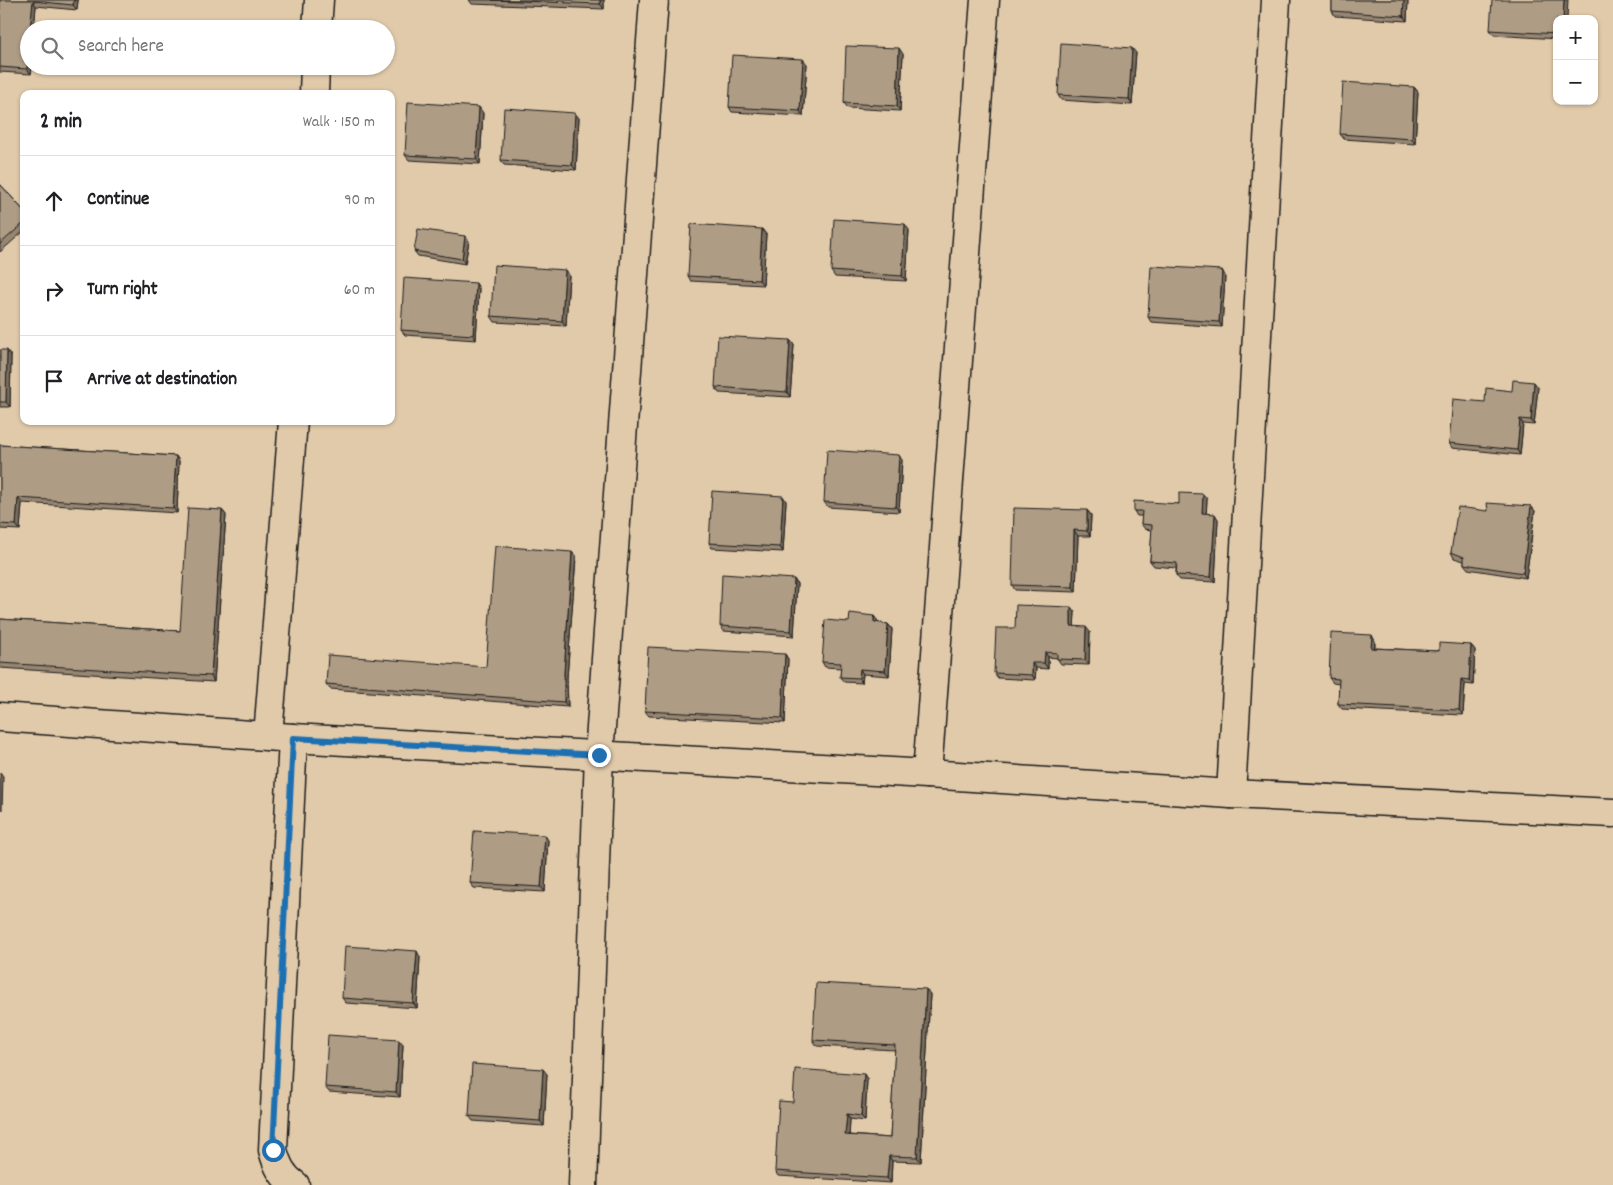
<!DOCTYPE html>
<html lang="en">
<head>
<meta charset="utf-8">
<style>
	body { margin:0; font-family:Dekko,sans-serif; background:#f2f2f2; color:#202124 }
	.controls { position:absolute; right:15px; top:15px; display:grid; overflow:hidden; border-radius:10px; box-shadow:0 1px 4px #0004 }
	.controls button { width:45px; height:45px; display:grid; place-items:center; padding:0; border:0; border-bottom:1px solid #e0e0e0; background:#fff; color:#202124; font:25px sans-serif }
	.stop { position:absolute; width:15px; height:15px; margin:-11px; border:4px solid #1f6fb2; border-radius:50%; background:#fff }
	.stop.end { background:#1f6fb2; border-color:#fff; box-shadow:0 1px 5px #0008 }
	.list { margin:0; padding:0; list-style:none }
	h2 { display:flex; justify-content:space-between; align-items:center; height:65px; margin:0; padding:0 20px; font-size:21px }
	h2 small { font-size:16px; font-weight:400; color:#757577 }
	.list li { display:grid; grid-template-columns:32px 1fr auto; gap:15px; align-items:center; box-sizing:border-box; height:90px; padding:0 20px; border-top:1px solid #e0e0e0 }
	.list b { display:block; font-size:19px; white-space:nowrap }
	.list em { font-size:16px; font-style:normal; color:#757577 }
	.icon { flex:none; width:28px; height:28px; fill:none; stroke:currentColor; stroke-width:2; stroke-linecap:round; stroke-linejoin:round }
	.map { position:relative; flex:none; width:1613px; height:1185px; overflow:hidden }
	.search { position:absolute; background:#fff; box-shadow:0 1px 4px #0004; left:20px; top:20px; width:375px; height:55px; display:flex; align-items:center; gap:12px; box-sizing:border-box; padding:0 18px; border-radius:28px; color:#757577; font-size:19px }
	.panel { position:absolute; background:#fff; box-shadow:0 1px 4px #0004; left:20px; top:90px; width:375px; height:335px; border-radius:10px }
	.map>svg:first-child { display:block }
	.lines { fill:none; stroke-linecap:round; stroke-linejoin:round }
	.minor-casing { stroke:#1c1c1c; stroke-width:31 }
	.minor { stroke:#e1caaa; stroke-width:28 }
	.wall { fill:#968672; stroke:#1c1c1c }
	.shaded-wall { fill:#7a6d5d; stroke:#1c1c1c }
	.building { fill:#ae9c85; stroke:#1c1c1c }
	.route { stroke:#1f6fb2; stroke-width:6 }
</style>
</head>
<body>
<div class="map">
<svg width="1613" height="1185" viewBox="0 0 1613 1185">
	<rect width="100%" height="100%" fill="#e1caaa"/>
	<filter id="ink" filterUnits="userSpaceOnUse"><feTurbulence type="fractalNoise" baseFrequency=".02" numOctaves="2"/><feDisplacementMap in="SourceGraphic" scale="10" xChannelSelector="R" yChannelSelector="G"/><feConvolveMatrix kernelMatrix="1 2 1 2 8 2 1 2 1" color-interpolation-filters="sRGB"/></filter>
	<g filter="url(#ink)">
		<g class="lines">
			<defs>
				<g id="minor">
					<path d="M317,29L319,0"/>
					<path d="M314,94L315,66"/>
					<path d="M0,717L293,738L927,774L1231,794L1613,813"/>
					<path d="M268,736L293,421"/>
					<path d="M293,738L273,1150C277,1165 282,1176 295,1185"/>
					<path d="M927,774L985,0"/>
					<path d="M1231,794L1276,0"/>
					<path d="M583,1185L599,755L654,0"/>
				</g>
			</defs>
			<!-- minor casing -->
			<use href="#minor" class="minor-casing"/>
			<!-- minor -->
			<use href="#minor" class="minor"/>
		</g>
		<!-- wall -->
		<g class="wall">
			<path d="M0,0H78L77,10L36,6L34,29H29V66H32L31,74L0,72Z"/>
			<path d="M469,0H604V9L472,4Z"/>
			<path d="M1332,0H1408L1407,21L1335,16L1332,11Z"/>
			<path d="M1557,19V39L1494,35L1490,30Z"/>
			<path d="M1136,53L1132,105L1061,100L1058,95Z"/>
			<path d="M903,54L900,111L848,108L844,103Z"/>
			<path d="M807,64L803,116L732,112L729,107Z"/>
			<path d="M1414,87L1418,92L1415,144L1344,139L1340,134Z"/>
			<path d="M483,113L480,164L409,160L405,155Z"/>
			<path d="M579,118L576,170L504,165L501,160Z"/>
			<path d="M0,184L24,211V231L0,252Z"/>
			<path d="M909,230L906,281L835,277L831,271Z"/>
			<path d="M766,234L763,285L691,281L688,276Z"/>
			<path d="M469,241L465,264L418,256L414,251Z"/>
			<path d="M1222,270L1225,276L1222,327L1151,322L1148,317Z"/>
			<path d="M569,275L566,326L495,322L491,316Z"/>
			<path d="M479,288L476,340L405,335L401,330Z"/>
			<path d="M790,340L794,345L790,397L719,393L715,387Z"/>
			<path d="M0,350L11,356L10,407H0Z"/>
			<path d="M1538,387L1534,425L1523,424L1520,455L1452,448L1449,443L1485,402L1512,391Z"/>
			<path d="M0,445L176,456L179,461L177,513L22,503L20,530L0,529Z"/>
			<path d="M902,460L899,512L828,507L824,502Z"/>
			<path d="M1207,499L1206,514L1218,519L1215,582L1180,580L1176,575V568L1154,566L1150,561L1152,530L1145,529L1141,524L1142,516H1137L1134,511Z"/>
			<path d="M786,501L783,552L712,548L709,543Z"/>
			<path d="M1531,506L1535,511L1526,578L1468,569L1464,564V561L1454,558L1451,552L1488,511Z"/>
			<path d="M222,510L226,515L214,682L0,668V619L180,631Z"/>
			<path d="M1087,510L1091,515L1090,536H1078L1076,592L1015,590L1012,585Z"/>
			<path d="M572,552L576,557L567,678L568,707L330,689L326,684L486,667Z"/>
			<path d="M794,579L797,584L794,636L723,631L720,626Z"/>
			<path d="M1075,612L1074,626L1090,632L1089,665L1061,664L1057,658L1048,657V669L1036,668L1035,680L998,678L994,673L1015,628Z"/>
			<path d="M878,621V623L888,624L892,629L889,676L863,674L862,683L844,682L840,677L841,668L825,667L822,662L849,622Z"/>
			<path d="M1375,641V648L1439,651L1471,645L1475,650L1473,685L1465,684L1463,715L1342,709L1338,704L1339,684L1333,683L1329,678Z"/>
			<path d="M785,654L788,659L785,723L649,716L645,711Z"/>
			<path d="M548,840L545,892L474,888L470,883Z"/>
			<path d="M420,957L417,1008L346,1003L342,998Z"/>
			<path d="M930,994L921,1162L892,1161L891,1183L778,1176L775,1171L793,1102L867,1079L865,1121L850,1119L849,1135L890,1138L895,1050L817,1046L813,1040Z"/>
			<path d="M403,1045L400,1097L329,1092L325,1087Z"/>
			<path d="M547,1074L544,1126L473,1121L469,1116Z"/>
		</g>
		<!-- shaded-wall -->
		<g class="shaded-wall">
			<path d="M74,0H78L77,10L73,5Z"/>
			<path d="M600,0H604V9L600,4Z"/>
			<path d="M1404,0H1408L1407,21L1403,16Z"/>
			<path d="M1564,0H1568L1567,19H1563Z"/>
			<path d="M33,1L36,6L34,29H30Z"/>
			<path d="M899,48L903,54L900,111L897,106Z"/>
			<path d="M1132,48L1136,53L1132,105L1129,99Z"/>
			<path d="M29,51V66H32L31,74L27,69Z"/>
			<path d="M803,59L807,64L803,116L800,111Z"/>
			<path d="M1414,87L1418,92L1415,144L1412,139Z"/>
			<path d="M479,107L483,113L480,164L476,159Z"/>
			<path d="M575,113L579,118L576,170L572,165Z"/>
			<path d="M905,224L909,230L906,281L902,276Z"/>
			<path d="M762,229L766,234L763,285L759,280Z"/>
			<path d="M465,236L469,241L465,264L462,259Z"/>
			<path d="M565,270L569,275L566,326L562,321Z"/>
			<path d="M1222,270L1225,276L1222,327L1219,322Z"/>
			<path d="M476,283L479,288L476,340L473,335Z"/>
			<path d="M790,340L794,345L790,397L787,392Z"/>
			<path d="M7,350L11,356L10,407L6,402Z"/>
			<path d="M1534,382L1538,387L1534,425L1531,420Z"/>
			<path d="M1520,419L1523,424L1520,455L1517,450Z"/>
			<path d="M899,455L902,460L899,512L896,507Z"/>
			<path d="M176,456L179,461L177,513L173,508Z"/>
			<path d="M1203,494L1207,499L1206,519L1202,513Z"/>
			<path d="M783,496L786,501L783,552L780,547Z"/>
			<path d="M18,498L22,503L20,530L16,525Z"/>
			<path d="M1531,506L1535,511L1526,578L1523,573Z"/>
			<path d="M222,510L226,515L214,682L211,676Z"/>
			<path d="M1087,510L1091,515L1090,536L1087,531Z"/>
			<path d="M1215,514L1218,519L1215,582L1211,577Z"/>
			<path d="M1074,530L1078,536L1076,592L1073,587Z"/>
			<path d="M572,552L576,557L567,678L568,707L564,702V673Z"/>
			<path d="M794,579L797,584L794,636L791,631Z"/>
			<path d="M1071,607L1075,612L1074,631L1071,626Z"/>
			<path d="M874,616L878,621V628L874,622Z"/>
			<path d="M888,624L892,629L889,676L885,671Z"/>
			<path d="M1086,627L1090,632L1089,665L1085,660Z"/>
			<path d="M1372,635L1375,641L1374,653L1371,648Z"/>
			<path d="M1471,645L1475,650L1473,685L1469,680Z"/>
			<path d="M1045,652L1048,657V669L1044,663Z"/>
			<path d="M785,654L788,659L785,723L782,718Z"/>
			<path d="M1032,663L1036,668L1035,680L1032,675Z"/>
			<path d="M860,669L863,674L862,683L859,678Z"/>
			<path d="M1461,679L1465,684L1463,715L1459,710Z"/>
			<path d="M0,773L3,777L2,810L0,807Z"/>
			<path d="M545,835L548,840L545,892L541,887Z"/>
			<path d="M417,951L420,957L417,1008L413,1003Z"/>
			<path d="M926,989L930,994L921,1162L917,1157Z"/>
			<path d="M399,1040L403,1045L400,1097L396,1092Z"/>
			<path d="M543,1069L547,1074L544,1126L540,1121Z"/>
			<path d="M864,1074L867,1079L865,1121L861,1116Z"/>
			<path d="M847,1114L850,1119L849,1140L845,1135Z"/>
			<path d="M889,1156L892,1161L891,1183L887,1178Z"/>
		</g>
		<!-- building -->
		<g class="building">
			<path d="M0,0H74L73,5L33,1L30,29H29V51L27,69L0,67Z"/>
			<path d="M492,0H600V4Z"/>
			<path d="M1332,0H1404L1403,16L1332,11Z"/>
			<path d="M1492,0H1564L1563,19H1557V34L1490,30Z"/>
			<path d="M1061,43L1132,48L1129,99L1058,95Z"/>
			<path d="M846,46L899,48L897,106L844,103Z"/>
			<path d="M732,55L803,59L800,111L729,107Z"/>
			<path d="M1343,82L1414,87L1412,139L1340,134Z"/>
			<path d="M408,102L479,107L476,159L405,155Z"/>
			<path d="M504,108L575,113L572,165L501,160Z"/>
			<path d="M0,184L24,211V223L0,244Z"/>
			<path d="M834,219L905,224L902,276L831,271Z"/>
			<path d="M691,224L762,229L759,280L688,276Z"/>
			<path d="M418,229L465,236L462,259L414,251Z"/>
			<path d="M494,265L565,270L562,321L491,316Z"/>
			<path d="M1151,266L1222,270L1219,322L1148,317Z"/>
			<path d="M404,278L476,283L473,335L401,330Z"/>
			<path d="M718,336L790,340L787,392L715,387Z"/>
			<path d="M0,350H7L6,402H0Z"/>
			<path d="M1513,380L1534,382L1531,420L1520,419L1517,450L1449,443L1453,399L1485,402L1486,388L1512,391Z"/>
			<path d="M0,445L176,456L173,508L18,498L16,525L0,524Z"/>
			<path d="M827,450L899,455L896,507L824,502Z"/>
			<path d="M712,491L783,496L780,547L709,543Z"/>
			<path d="M1179,493L1203,494L1202,513L1215,514L1211,577L1176,575L1177,563L1150,561L1152,525L1141,524L1142,511H1134V501L1179,504Z"/>
			<path d="M1487,503L1531,506L1523,573L1464,564V557L1451,552L1458,507L1488,511Z"/>
			<path d="M188,508L222,510L211,676L0,663V619L180,631Z"/>
			<path d="M1014,508L1087,510V531L1074,530L1073,587L1012,585Z"/>
			<path d="M495,546L572,552L564,673V702L326,684L328,655L486,667Z"/>
			<path d="M722,574L794,579L791,631L720,626Z"/>
			<path d="M1016,605L1071,607V626L1086,627L1085,660L1057,659V653L1045,652L1044,663H1032V675L994,673L996,628H1015Z"/>
			<path d="M850,613L874,616V622L888,624L885,671L860,669L859,678L840,677L841,663L822,662L825,620L849,622Z"/>
			<path d="M1331,633L1372,635L1371,648L1439,651V643L1471,645L1469,680L1461,679L1459,710L1338,704L1339,679L1329,678Z"/>
			<path d="M648,647L785,654L782,718L645,711Z"/>
			<path d="M474,831L545,835L541,887L470,883Z"/>
			<path d="M345,946L417,951L413,1003L342,998Z"/>
			<path d="M816,983L926,989L917,1157L889,1156L887,1178L775,1171L779,1101L793,1102L795,1069L864,1074L861,1116L847,1114L845,1135L890,1138L895,1045L813,1040Z"/>
			<path d="M328,1035L399,1040L396,1092L325,1087Z"/>
			<path d="M472,1064L543,1069L540,1121L469,1116Z"/>
		</g>
	</g>
	<g class="lines" filter="url(#ink)">
		<!-- route -->
		<path class="route" d="M273,1150L293,738L599,755"/>
	</g>
</svg>
<div class="controls">
<button>+</button>
<button>−</button>
</div>
<div class="stop" style="left:273px;top:1150px"></div>
<div class="stop end" style="left:599px;top:755px"></div>
<div class="search"><svg class="icon" aria-label="search" viewBox="0 0 24 24"><circle cx="10" cy="10" r="6"/><path d="M15 15l6 6"/></svg>Search here</div>
<section class="panel">
<h2>2 min<small>Walk · 150 m</small></h2>
<ul class="list">
<li><svg class="icon" aria-label="ahead" viewBox="0 0 24 24"><path d="M12 20V5M6 11l6-6 6 6"/></svg><div><b>Continue</b></div><em>90 m</em></li>
<li><svg class="icon" aria-label="right" viewBox="0 0 24 24"><path d="M7 20v-9h11M14 6l5 5-5 5"/></svg><div><b>Turn right</b></div><em>60 m</em></li>
<li><svg class="icon" aria-label="arrive" viewBox="0 0 24 24"><path d="M6 21V4h12l-3 4 3 4H6"/></svg><div><b>Arrive at destination</b></div></li>
</ul>
</section>
</div>
</body>
</html>
